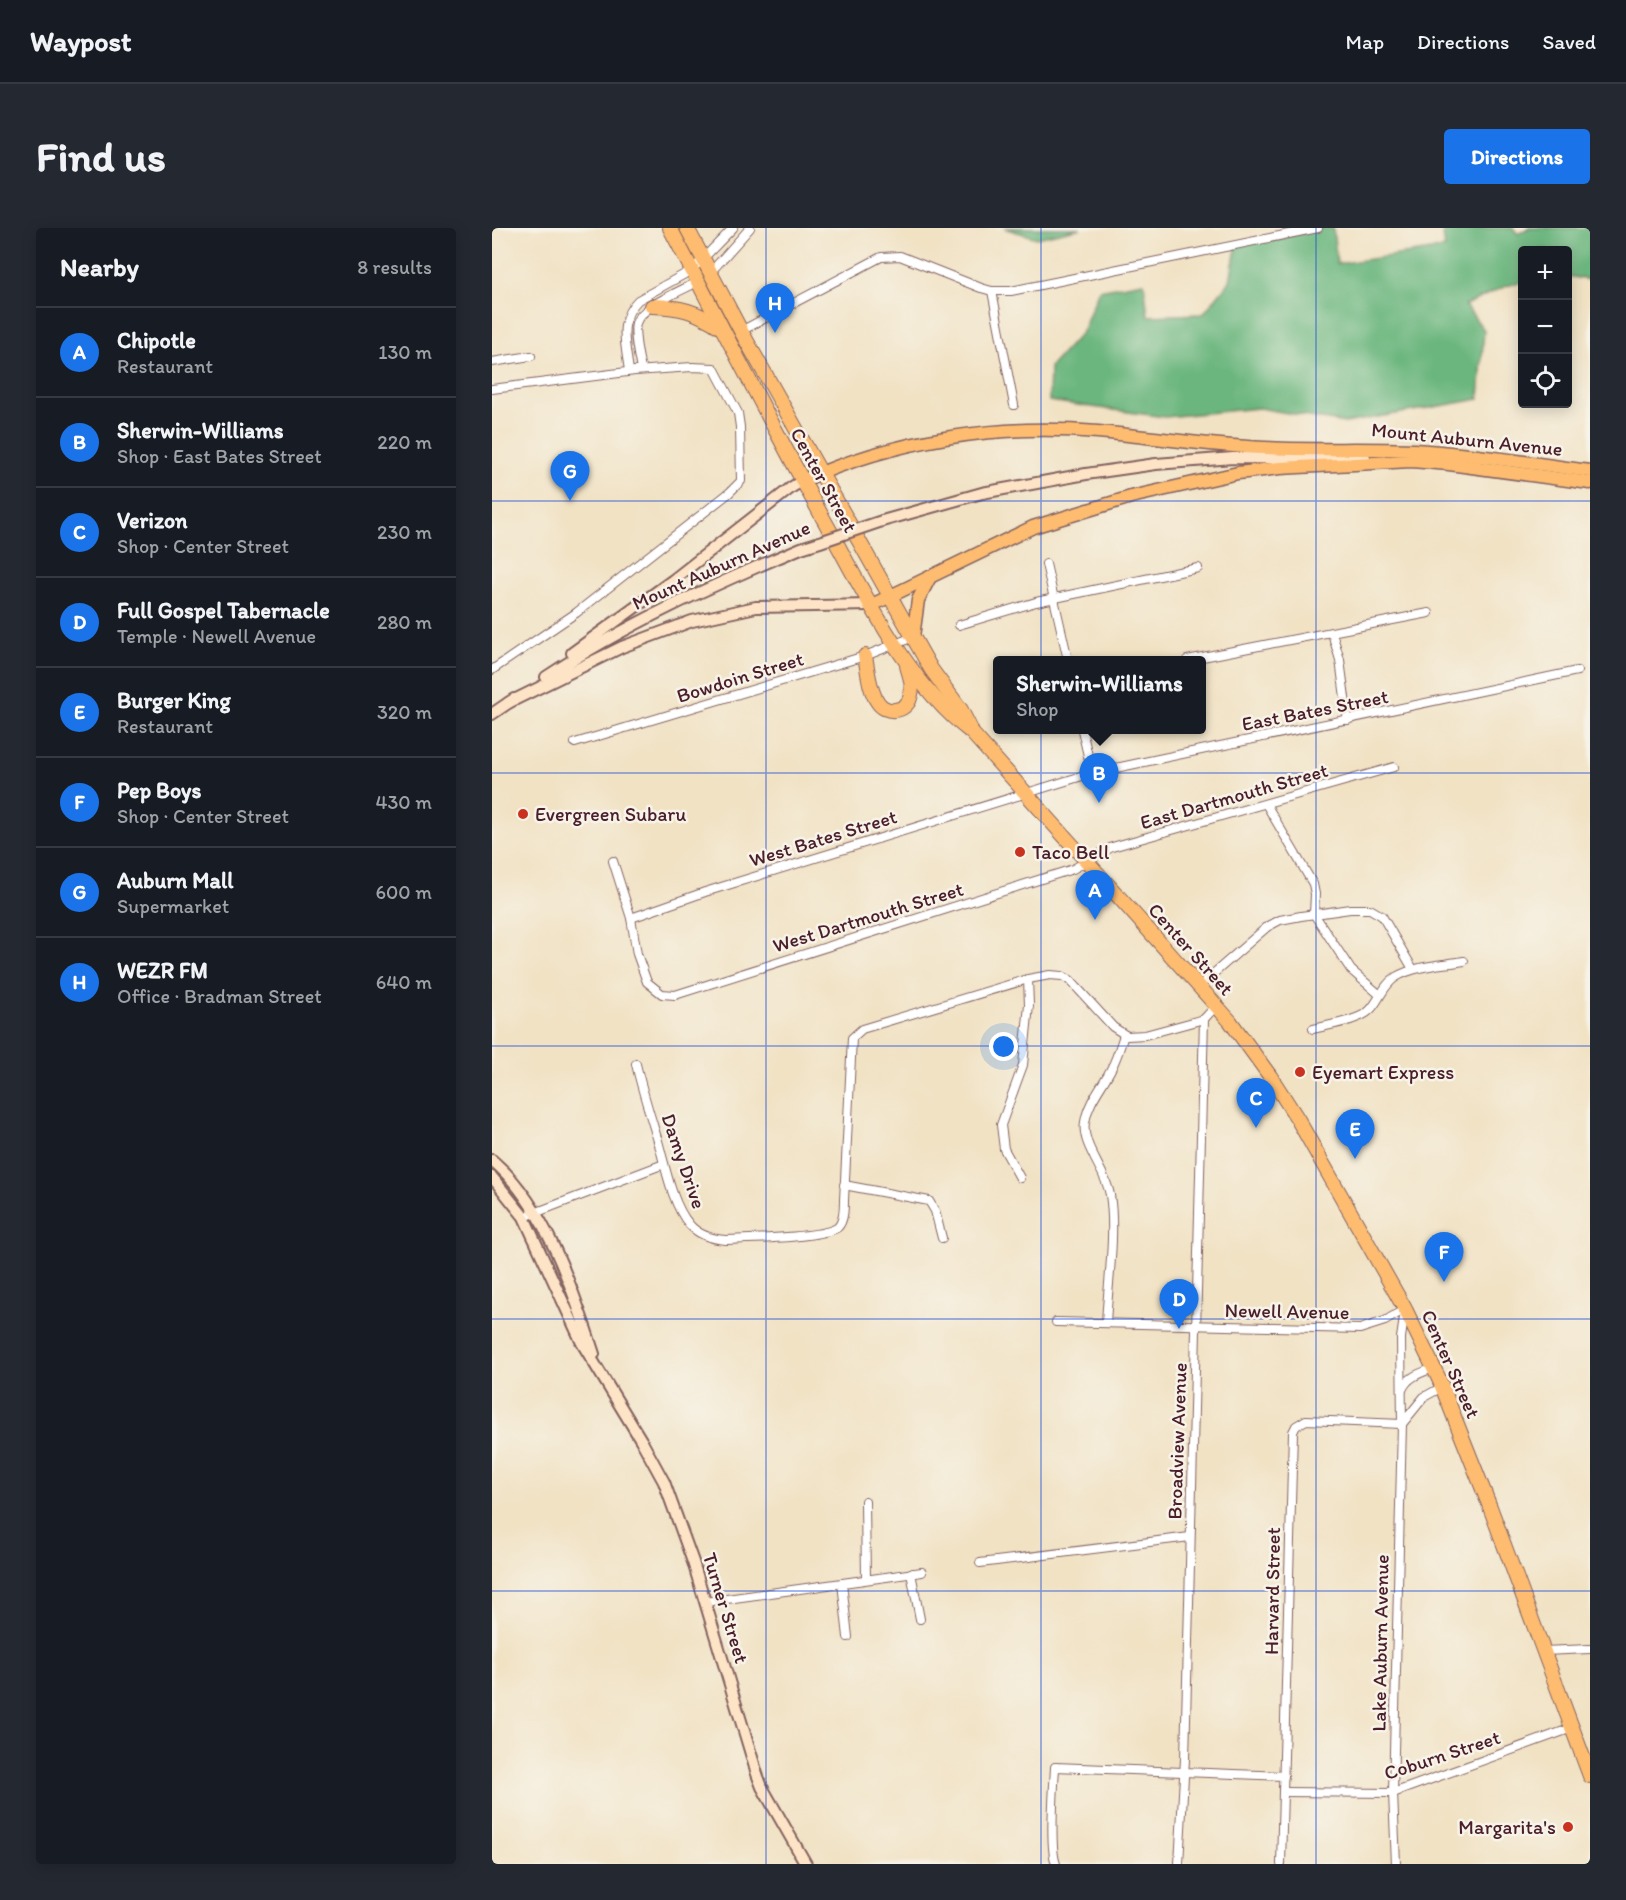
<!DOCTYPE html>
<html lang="en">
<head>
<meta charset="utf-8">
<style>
	body { margin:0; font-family:Itim,sans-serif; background:#242831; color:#f1f3f6 }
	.controls { position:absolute; right:18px; top:18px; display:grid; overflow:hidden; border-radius:6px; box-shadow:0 3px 15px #0003 }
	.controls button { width:54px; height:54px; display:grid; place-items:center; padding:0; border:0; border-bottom:2px solid #363941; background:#171b24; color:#f1f3f6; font:30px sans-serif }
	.you { position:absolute; left:512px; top:819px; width:21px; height:21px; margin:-15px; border:4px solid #fff; border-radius:50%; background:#1a73e8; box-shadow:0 0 0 9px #1a73e833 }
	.badge { display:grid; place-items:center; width:39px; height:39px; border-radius:50%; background:#1a73e8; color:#fff; font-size:20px; font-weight:700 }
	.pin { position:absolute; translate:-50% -50px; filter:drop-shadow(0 2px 3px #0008) }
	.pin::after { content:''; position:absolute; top:32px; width:21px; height:18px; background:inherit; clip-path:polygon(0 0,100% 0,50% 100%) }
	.popup { position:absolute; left:501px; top:428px; width:213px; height:78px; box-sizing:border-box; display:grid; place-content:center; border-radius:6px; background:#171b24; filter:drop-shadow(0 2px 4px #0005); font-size:20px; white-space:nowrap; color:#9ea1a6 }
	.popup b { font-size:22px; color:#f1f3f6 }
	.popup::after { content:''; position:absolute; left:50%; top:100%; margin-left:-12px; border:12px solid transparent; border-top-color:#171b24 }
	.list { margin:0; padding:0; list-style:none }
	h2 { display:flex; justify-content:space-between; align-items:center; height:78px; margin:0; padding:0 24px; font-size:26px }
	h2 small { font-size:20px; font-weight:400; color:#9ea1a6 }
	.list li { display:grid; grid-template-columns:39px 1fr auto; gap:18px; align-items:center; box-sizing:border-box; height:90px; padding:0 24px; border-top:2px solid #363941 }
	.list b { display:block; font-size:22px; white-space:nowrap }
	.list p { margin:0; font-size:20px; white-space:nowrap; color:#9ea1a6 }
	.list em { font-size:20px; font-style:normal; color:#9ea1a6 }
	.icon { flex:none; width:33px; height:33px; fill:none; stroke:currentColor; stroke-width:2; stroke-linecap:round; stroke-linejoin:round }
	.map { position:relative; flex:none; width:1098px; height:1636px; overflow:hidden; border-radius:6px }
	header { display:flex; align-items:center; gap:36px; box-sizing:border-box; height:84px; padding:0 30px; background:#171b24; border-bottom:2px solid #363941 }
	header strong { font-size:28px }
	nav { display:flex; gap:33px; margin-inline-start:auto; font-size:21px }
	.intro { display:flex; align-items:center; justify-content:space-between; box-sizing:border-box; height:144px; padding:0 36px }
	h1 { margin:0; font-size:42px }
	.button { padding:15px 27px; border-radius:6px; background:#1a73e8; color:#fff; font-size:21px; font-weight:700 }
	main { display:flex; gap:36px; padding:0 36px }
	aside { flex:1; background:#171b24; border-radius:6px; box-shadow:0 3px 15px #0003 }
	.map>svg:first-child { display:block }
	.forest { fill:#6bb67e; stroke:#5a6a54; stroke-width:1.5 }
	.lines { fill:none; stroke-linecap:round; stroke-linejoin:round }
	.street-casing { stroke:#846361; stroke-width:10 }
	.secondary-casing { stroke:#846361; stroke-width:14 }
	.primary-casing { stroke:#846361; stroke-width:15 }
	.highway-casing { stroke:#846361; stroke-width:16 }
	.street { stroke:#fff; stroke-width:8 }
	.secondary { stroke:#fee4c6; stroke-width:10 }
	.primary { stroke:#fdbc70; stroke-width:12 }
	.highway { stroke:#fdbc70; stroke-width:14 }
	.secondary-bridge-casing { stroke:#846361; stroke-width:14; stroke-linecap:butt }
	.secondary-bridge { stroke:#fee4c6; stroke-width:10 }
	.grid { fill:none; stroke:#1d4ed8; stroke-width:1.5; stroke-opacity:0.55 }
	.poi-dot { fill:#c8321e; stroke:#f7f3e8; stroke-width:2 }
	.labels { text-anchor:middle; stroke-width:5; stroke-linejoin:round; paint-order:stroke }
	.street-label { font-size:20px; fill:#4a1f2b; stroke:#f7f3e8 }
	.poi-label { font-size:20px; fill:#4a1f2b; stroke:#f7f3e8; text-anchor:start }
</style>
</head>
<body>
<header>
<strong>Waypost</strong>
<nav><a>Map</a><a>Directions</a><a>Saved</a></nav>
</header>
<div class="intro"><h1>Find us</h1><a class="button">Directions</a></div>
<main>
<aside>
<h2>Nearby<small>8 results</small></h2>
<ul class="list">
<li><span class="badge">A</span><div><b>Chipotle</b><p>Restaurant</p></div><em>130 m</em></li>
<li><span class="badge">B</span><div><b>Sherwin-Williams</b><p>Shop · East Bates Street</p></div><em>220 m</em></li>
<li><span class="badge">C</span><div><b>Verizon</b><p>Shop · Center Street</p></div><em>230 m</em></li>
<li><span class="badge">D</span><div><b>Full Gospel Tabernacle</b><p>Temple · Newell Avenue</p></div><em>280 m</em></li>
<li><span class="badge">E</span><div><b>Burger King</b><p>Restaurant</p></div><em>320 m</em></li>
<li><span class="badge">F</span><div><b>Pep Boys</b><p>Shop · Center Street</p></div><em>430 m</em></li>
<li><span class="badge">G</span><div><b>Auburn Mall</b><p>Supermarket</p></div><em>600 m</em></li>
<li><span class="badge">H</span><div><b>WEZR FM</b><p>Office · Bradman Street</p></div><em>640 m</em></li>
</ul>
</aside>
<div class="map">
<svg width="1098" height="1636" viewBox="0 0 1098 1636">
	<rect width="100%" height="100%" fill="#f7f3e8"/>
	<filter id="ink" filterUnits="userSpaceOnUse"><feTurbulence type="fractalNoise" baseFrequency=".0167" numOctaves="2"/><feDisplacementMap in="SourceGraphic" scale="12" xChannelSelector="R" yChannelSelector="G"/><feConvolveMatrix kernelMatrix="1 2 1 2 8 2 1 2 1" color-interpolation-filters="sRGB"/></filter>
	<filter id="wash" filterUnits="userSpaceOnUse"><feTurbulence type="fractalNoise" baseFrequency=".008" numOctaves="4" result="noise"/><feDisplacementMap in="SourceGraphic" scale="24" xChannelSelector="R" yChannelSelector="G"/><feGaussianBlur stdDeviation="1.35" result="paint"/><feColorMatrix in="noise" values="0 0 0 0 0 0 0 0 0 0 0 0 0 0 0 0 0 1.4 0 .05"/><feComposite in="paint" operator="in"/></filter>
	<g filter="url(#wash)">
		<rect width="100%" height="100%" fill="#f1e2c4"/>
		<!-- forest -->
		<g class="forest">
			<path d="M512,0H589L545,10Z"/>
			<path d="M827,0H841L845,36L953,20L950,0H1021L1026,6L1037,0H1098V52L1076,48V22H1030V54L1014,58L973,77L992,102L987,171L853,195L767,180L673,189L557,173L558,139L590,104L607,62L652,54L656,88L711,86L738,53L745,16Z"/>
		</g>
	</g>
	<g filter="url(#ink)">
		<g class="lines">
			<defs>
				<g id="street">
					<path d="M217,46L258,0"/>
					<path d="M500,63L522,177"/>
					<path d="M249,103L389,29L408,28L489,60L500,63H519L826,0"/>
					<path d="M0,134L39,128"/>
					<path d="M149,142C147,129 141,108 144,95C149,78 192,62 207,53"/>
					<path d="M137,143C134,118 125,92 146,72L200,42L241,0"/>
					<path d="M0,161L143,143L200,139L222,140L246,185L248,199L249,253L237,265L84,385L0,442"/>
					<path d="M554,336L576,432"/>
					<path d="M467,397L544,374L706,340"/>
					<path d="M840,405L848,432L856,492"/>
					<path d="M695,432L937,385"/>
					<path d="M590,502L600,545"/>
					<path d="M83,515L373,428L421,409"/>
					<path d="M774,576L821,656L823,666L822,686L859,742L888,767"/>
					<path d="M121,633L139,690L145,726L155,754L170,766L183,767L581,641L620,619L902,539"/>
					<path d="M139,690L213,664L600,545L1085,443"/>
					<path d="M706,759L775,699L788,692L809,688L858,681H878L890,688L921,741"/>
					<path d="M821,801C836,797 867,793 878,782C888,772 891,757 904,749C924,737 950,737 972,733"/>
					<path d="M144,836C150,862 158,887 166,913C173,937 180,976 197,996C206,1007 220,1011 234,1012C255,1011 333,1010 346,999C352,993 352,980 352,972L360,810L370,801L536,751L558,747L570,748L578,752L621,799L635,808L653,807L712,791L724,778"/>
					<path d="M528,950L512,921L509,897L531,837L537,777L536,751"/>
					<path d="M352,957L437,973L443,983L450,1010"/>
					<path d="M32,989L172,936"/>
					<path d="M564,1094L868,1101L893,1093L913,1081"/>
					<path d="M614,1095C616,1056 624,1005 618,967C614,942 589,918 593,894C596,874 610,859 619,841C625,830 628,819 632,807"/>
					<path d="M910,1162C916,1148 929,1145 942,1140"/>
					<path d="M910,1196L932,1169L950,1159"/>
					<path d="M373,1273L374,1351"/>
					<path d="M488,1335L698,1309"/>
					<path d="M419,1345L428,1391"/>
					<path d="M350,1355L356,1409"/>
					<path d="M213,1374L430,1344"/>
					<path d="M1051,1423L1098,1421"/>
					<path d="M791,1564L901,1565L1080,1500"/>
					<path d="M564,1636C557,1619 562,1560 563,1539L792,1548"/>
					<path d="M687,1636L693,1531L712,791"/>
					<path d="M789,1636L801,1204L804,1198L814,1192L910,1196"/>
					<path d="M904,1636L901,1565L910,1196L909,1110L913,1083"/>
				</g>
				<g id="secondary">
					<path d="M390,293L490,265L594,246L664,236L741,230L874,231"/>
					<path d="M80,425L181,352L300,259L310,253"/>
					<path d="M54,449C134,396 221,357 309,320L328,314"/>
					<path d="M16,475L130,419L200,393L264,379L380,377"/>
					<path d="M0,486L22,471"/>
					<path d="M0,932C53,977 81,1061 102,1126"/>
					<path d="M0,949L32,989L90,1115L149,1212L172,1254L201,1334L265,1546L270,1559L314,1636"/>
				</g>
				<g id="primary">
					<path d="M310,253C402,212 505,195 606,204C662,209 717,218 773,220C827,223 882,219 936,223C990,227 1044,236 1098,243"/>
					<path d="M380,377L541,299L639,269L746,245L788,240L919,233L957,236L1098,255"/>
					<path d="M421,409L426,372L438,349"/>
				</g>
				<g id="highway">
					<path d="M178,0C231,101 282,202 337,301C374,369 417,457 479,504L738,793L778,848L805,890L913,1081L947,1151L998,1279L1098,1548"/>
					<path d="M195,0L249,103L439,441L469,482L479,502"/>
					<path d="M160,78C189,79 204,83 228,99"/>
					<path d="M373,428C376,443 377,461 385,473C393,487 414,484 418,470C422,459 418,448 415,438"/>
				</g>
			</defs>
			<!-- street casing -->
			<use href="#street" class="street-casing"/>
			<!-- secondary casing -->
			<use href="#secondary" class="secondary-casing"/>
			<!-- primary casing -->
			<use href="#primary" class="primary-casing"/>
			<!-- highway casing -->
			<use href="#highway" class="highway-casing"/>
			<!-- street -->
			<use href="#street" class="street"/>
			<!-- secondary -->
			<use href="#secondary" class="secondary"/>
			<!-- primary -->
			<use href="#primary" class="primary"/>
			<!-- highway -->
			<use href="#highway" class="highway"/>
			<defs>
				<path id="secondary-bridge" d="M328,314L390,293"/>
			</defs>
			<!-- secondary-bridge casing -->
			<use href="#secondary-bridge" class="secondary-bridge-casing"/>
			<!-- secondary-bridge -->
			<use href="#secondary-bridge" class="secondary-bridge"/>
		</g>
	</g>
	<!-- grid -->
	<path class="grid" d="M274,0V1636M549,0V1636M824,0V1636M0,273H1098M0,545H1098M0,818H1098M0,1091H1098M0,1363H1098"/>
	<!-- markers -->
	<g class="poi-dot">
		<circle cx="31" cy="586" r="6"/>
		<circle cx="528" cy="624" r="6"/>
		<circle cx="808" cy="844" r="6"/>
		<circle cx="1076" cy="1599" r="6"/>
	</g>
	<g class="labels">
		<!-- street labels -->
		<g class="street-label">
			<text transform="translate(975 211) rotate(6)" y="7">Mount Auburn Avenue</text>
			<text transform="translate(332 252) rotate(61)" y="7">Center Street</text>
			<text transform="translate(229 337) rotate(-24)" y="7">Mount Auburn Avenue</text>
			<text transform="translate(248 449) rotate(-17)" y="7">Bowdoin Street</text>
			<text transform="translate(823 482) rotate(-11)" y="7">East Bates Street</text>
			<text transform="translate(742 568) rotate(-16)" y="7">East Dartmouth Street</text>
			<text transform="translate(331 610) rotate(-17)" y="7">West Bates Street</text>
			<text transform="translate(376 689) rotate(-17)" y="7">West Dartmouth Street</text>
			<text transform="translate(699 721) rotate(48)" y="7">Center Street</text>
			<text transform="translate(192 933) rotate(71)" y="7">Damy Drive</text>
			<text transform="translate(795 1083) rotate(1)" y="7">Newell Avenue</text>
			<text transform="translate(959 1136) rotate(66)" y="7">Center Street</text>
			<text transform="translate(685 1213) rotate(-88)" y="7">Broadview Avenue</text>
			<text transform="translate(780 1363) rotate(-89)" y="7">Harvard Street</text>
			<text transform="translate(234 1380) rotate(73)" y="7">Turner Street</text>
			<text transform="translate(888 1415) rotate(-89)" y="7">Lake Auburn Avenue</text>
			<text transform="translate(950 1527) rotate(-18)" y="7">Coburn Street</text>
		</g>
		<!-- poi labels -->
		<g class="poi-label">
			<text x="43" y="593">Evergreen Subaru</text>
			<text x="540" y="631">Taco Bell</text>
			<text x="820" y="851">Eyemart Express</text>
			<text x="1064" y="1606" text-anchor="end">Margarita's</text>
		</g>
	</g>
</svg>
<div class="controls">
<button>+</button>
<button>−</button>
<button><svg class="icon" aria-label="locate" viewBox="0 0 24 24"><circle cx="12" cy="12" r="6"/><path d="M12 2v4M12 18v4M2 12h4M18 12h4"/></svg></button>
</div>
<div class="you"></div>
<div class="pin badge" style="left:603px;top:692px">A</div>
<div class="pin badge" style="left:607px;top:575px">B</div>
<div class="popup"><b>Sherwin-Williams</b>Shop</div>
<div class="pin badge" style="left:764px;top:900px">C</div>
<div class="pin badge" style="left:687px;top:1101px">D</div>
<div class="pin badge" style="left:863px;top:931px">E</div>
<div class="pin badge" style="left:952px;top:1054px">F</div>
<div class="pin badge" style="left:78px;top:273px">G</div>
<div class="pin badge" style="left:283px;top:105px">H</div>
</div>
</main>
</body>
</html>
